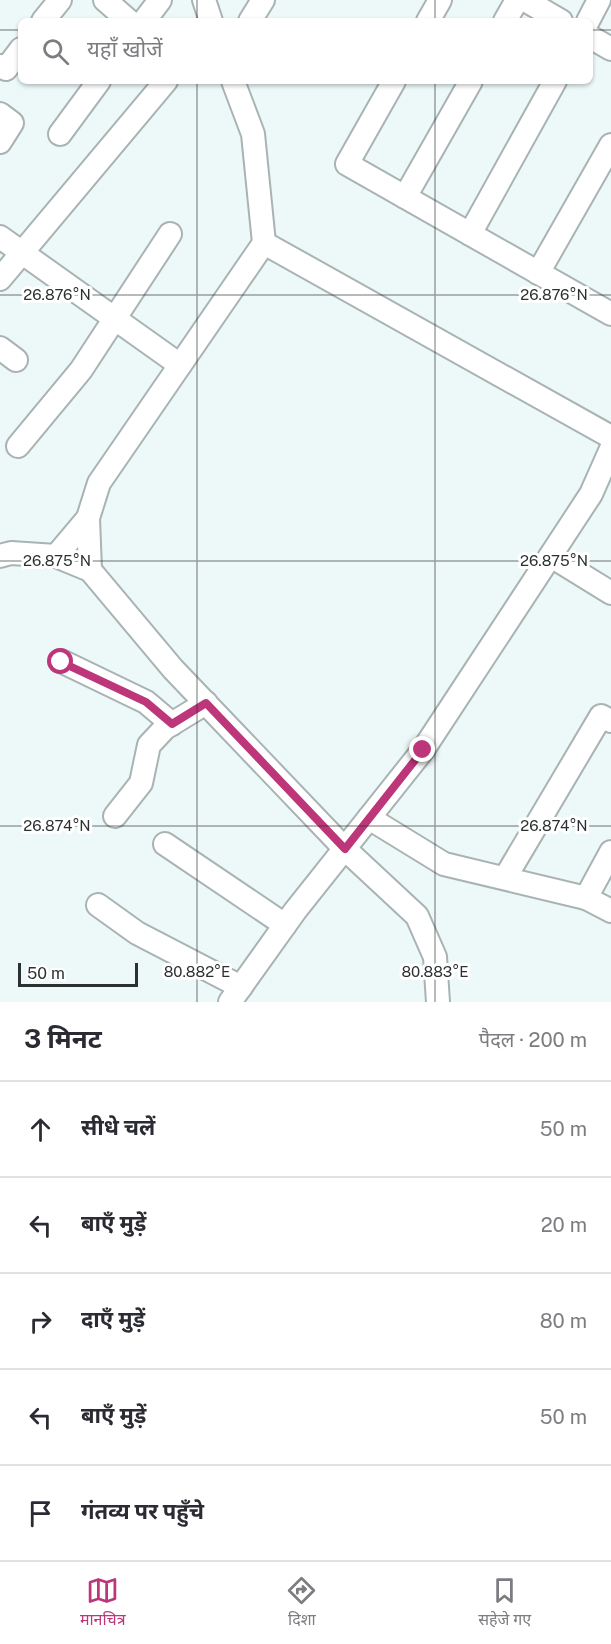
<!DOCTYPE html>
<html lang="hi">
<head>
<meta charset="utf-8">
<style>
	body { margin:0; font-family:"Public Sans","Noto Sans Devanagari",sans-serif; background:#f7f7f7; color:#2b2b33 }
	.scale { position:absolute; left:18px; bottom:15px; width:120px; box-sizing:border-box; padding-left:6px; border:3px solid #2c3030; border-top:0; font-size:16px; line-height:21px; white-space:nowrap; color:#2c3030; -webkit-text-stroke:4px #fff; paint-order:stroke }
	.stop { position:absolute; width:18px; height:18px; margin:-14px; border:4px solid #bc3679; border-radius:50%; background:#fff }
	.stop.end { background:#bc3679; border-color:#fff; box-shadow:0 2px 6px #0008 }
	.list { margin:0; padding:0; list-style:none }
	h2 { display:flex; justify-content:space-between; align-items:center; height:78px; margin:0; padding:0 24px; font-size:26px }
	h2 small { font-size:20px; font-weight:400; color:#7c7c81 }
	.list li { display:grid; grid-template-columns:39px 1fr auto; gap:18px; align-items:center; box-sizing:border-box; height:96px; padding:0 24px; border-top:2px solid #e1e1e2 }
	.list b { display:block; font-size:22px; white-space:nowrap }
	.list em { font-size:20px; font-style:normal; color:#7c7c81 }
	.icon { flex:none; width:33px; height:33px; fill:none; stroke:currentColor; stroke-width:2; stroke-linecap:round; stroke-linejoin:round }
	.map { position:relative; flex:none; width:611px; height:1002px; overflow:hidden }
	.search { position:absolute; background:#fff; box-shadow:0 2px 4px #0004; left:18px; right:18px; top:18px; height:66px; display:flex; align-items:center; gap:15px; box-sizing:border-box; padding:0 21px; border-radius:9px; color:#7c7c81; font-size:22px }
	.sheet { height:558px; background:#fff }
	nav { display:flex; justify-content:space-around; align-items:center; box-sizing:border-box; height:84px; border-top:2px solid #e1e1e2; background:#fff; font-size:16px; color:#7c7c81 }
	nav a { display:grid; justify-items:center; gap:3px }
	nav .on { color:#bc3679 }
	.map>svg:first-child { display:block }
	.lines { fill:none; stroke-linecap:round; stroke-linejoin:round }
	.minor-casing { stroke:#a9b3b3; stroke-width:26 }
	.minor { stroke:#fff; stroke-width:22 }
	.route { stroke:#bc3679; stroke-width:8 }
	.ticks { fill:none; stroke:#2c3030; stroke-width:1.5; stroke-opacity:0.45 }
	.ticks-label { font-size:15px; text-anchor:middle; fill:#2c3030; stroke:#fff; stroke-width:6; stroke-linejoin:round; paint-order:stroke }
</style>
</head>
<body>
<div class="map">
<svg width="611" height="1002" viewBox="0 0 611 1002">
	<rect width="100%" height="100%" fill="#edf8f8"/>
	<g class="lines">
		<defs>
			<g id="minor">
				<path d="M105,0L129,21"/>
				<path d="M204,0L211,21"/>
				<path d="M525,0L561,21"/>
				<path d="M43,21L60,0"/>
				<path d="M144,21L160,0"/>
				<path d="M250,21L263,0"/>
				<path d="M428,21L440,0"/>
				<path d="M505,21L517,0"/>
				<path d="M588,21L599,0"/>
				<path d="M590,37L611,49"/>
				<path d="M0,66L6,69L21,49"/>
				<path d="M394,81L347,164L611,314"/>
				<path d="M0,114L12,123L0,142"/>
				<path d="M60,134L99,81"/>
				<path d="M405,197L471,81"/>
				<path d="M470,234L555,81"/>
				<path d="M0,237L180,365"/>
				<path d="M264,243L611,437"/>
				<path d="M538,273L611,145"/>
				<path d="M0,279L166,81"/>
				<path d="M0,348L16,360"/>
				<path d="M18,446L81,370L170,234"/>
				<path d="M0,556L11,553L56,556L90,570L173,669L345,849L417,916L435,957L438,1002"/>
				<path d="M56,556L88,518"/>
				<path d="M551,556L611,593"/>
				<path d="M90,570L88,518L99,483L264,243L253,134L233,81"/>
				<path d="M61,661L146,702L172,724"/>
				<path d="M115,816L141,783L149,745L165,728L206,703"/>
				<path d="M369,818L444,864L586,898L611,911"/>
				<path d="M165,844L285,925"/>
				<path d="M505,878L601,716L611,721"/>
				<path d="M586,898L611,852"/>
				<path d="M98,905L137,933L241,987"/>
				<path d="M230,1002L295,911L423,750L591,494L611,449"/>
			</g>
		</defs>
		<!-- minor casing -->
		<use href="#minor" class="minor-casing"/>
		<!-- minor -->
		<use href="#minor" class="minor"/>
	</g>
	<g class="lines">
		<!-- route -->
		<path class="route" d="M61,662L146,702L172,724L206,703L345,849L423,750"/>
	</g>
	<!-- ticks -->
	<path class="ticks" d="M197,0V21M435,0V21M0,30H21M590,30H611M197,81V1002M435,81V1002M0,295H611M0,561H611M0,826H611"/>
	<g class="ticks-label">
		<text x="57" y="300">26.876°N</text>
		<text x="554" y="300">26.876°N</text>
		<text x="57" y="566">26.875°N</text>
		<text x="554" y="566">26.875°N</text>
		<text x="57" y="831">26.874°N</text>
		<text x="554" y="831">26.874°N</text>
		<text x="197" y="977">80.882°E</text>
		<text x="435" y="977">80.883°E</text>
	</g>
</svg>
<div class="scale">50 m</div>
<div class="stop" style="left:61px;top:662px"></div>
<div class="stop end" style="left:423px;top:750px"></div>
<div class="search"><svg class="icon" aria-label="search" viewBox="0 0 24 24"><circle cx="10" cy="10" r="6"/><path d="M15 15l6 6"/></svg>यहाँ खोजें</div>
</div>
<section class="sheet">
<h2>3 मिनट<small>पैदल · 200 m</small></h2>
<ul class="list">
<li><svg class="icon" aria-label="ahead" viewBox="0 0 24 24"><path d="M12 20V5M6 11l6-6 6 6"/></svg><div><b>सीधे चलें</b></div><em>50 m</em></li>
<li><svg class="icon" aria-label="left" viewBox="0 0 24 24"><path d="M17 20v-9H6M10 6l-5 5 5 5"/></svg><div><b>बाएँ मुड़ें</b></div><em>20 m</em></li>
<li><svg class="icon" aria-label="right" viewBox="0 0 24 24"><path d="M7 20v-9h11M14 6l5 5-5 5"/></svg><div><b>दाएँ मुड़ें</b></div><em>80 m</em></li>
<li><svg class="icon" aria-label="left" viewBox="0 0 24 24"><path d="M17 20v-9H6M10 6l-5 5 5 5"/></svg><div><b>बाएँ मुड़ें</b></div><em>50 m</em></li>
<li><svg class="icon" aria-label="arrive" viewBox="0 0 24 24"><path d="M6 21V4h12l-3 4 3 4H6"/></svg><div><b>गंतव्य पर पहुँचे</b></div></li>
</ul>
</section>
<nav>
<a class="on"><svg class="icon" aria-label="map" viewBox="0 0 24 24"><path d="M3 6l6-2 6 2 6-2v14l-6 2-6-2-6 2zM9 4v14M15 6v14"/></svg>मानचित्र</a>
<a><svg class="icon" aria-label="directions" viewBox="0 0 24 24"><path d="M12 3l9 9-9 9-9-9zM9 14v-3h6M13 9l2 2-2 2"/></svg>दिशा</a>
<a><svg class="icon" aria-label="saved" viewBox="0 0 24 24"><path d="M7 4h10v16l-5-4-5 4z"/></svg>सहेजे गए</a>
</nav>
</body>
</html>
